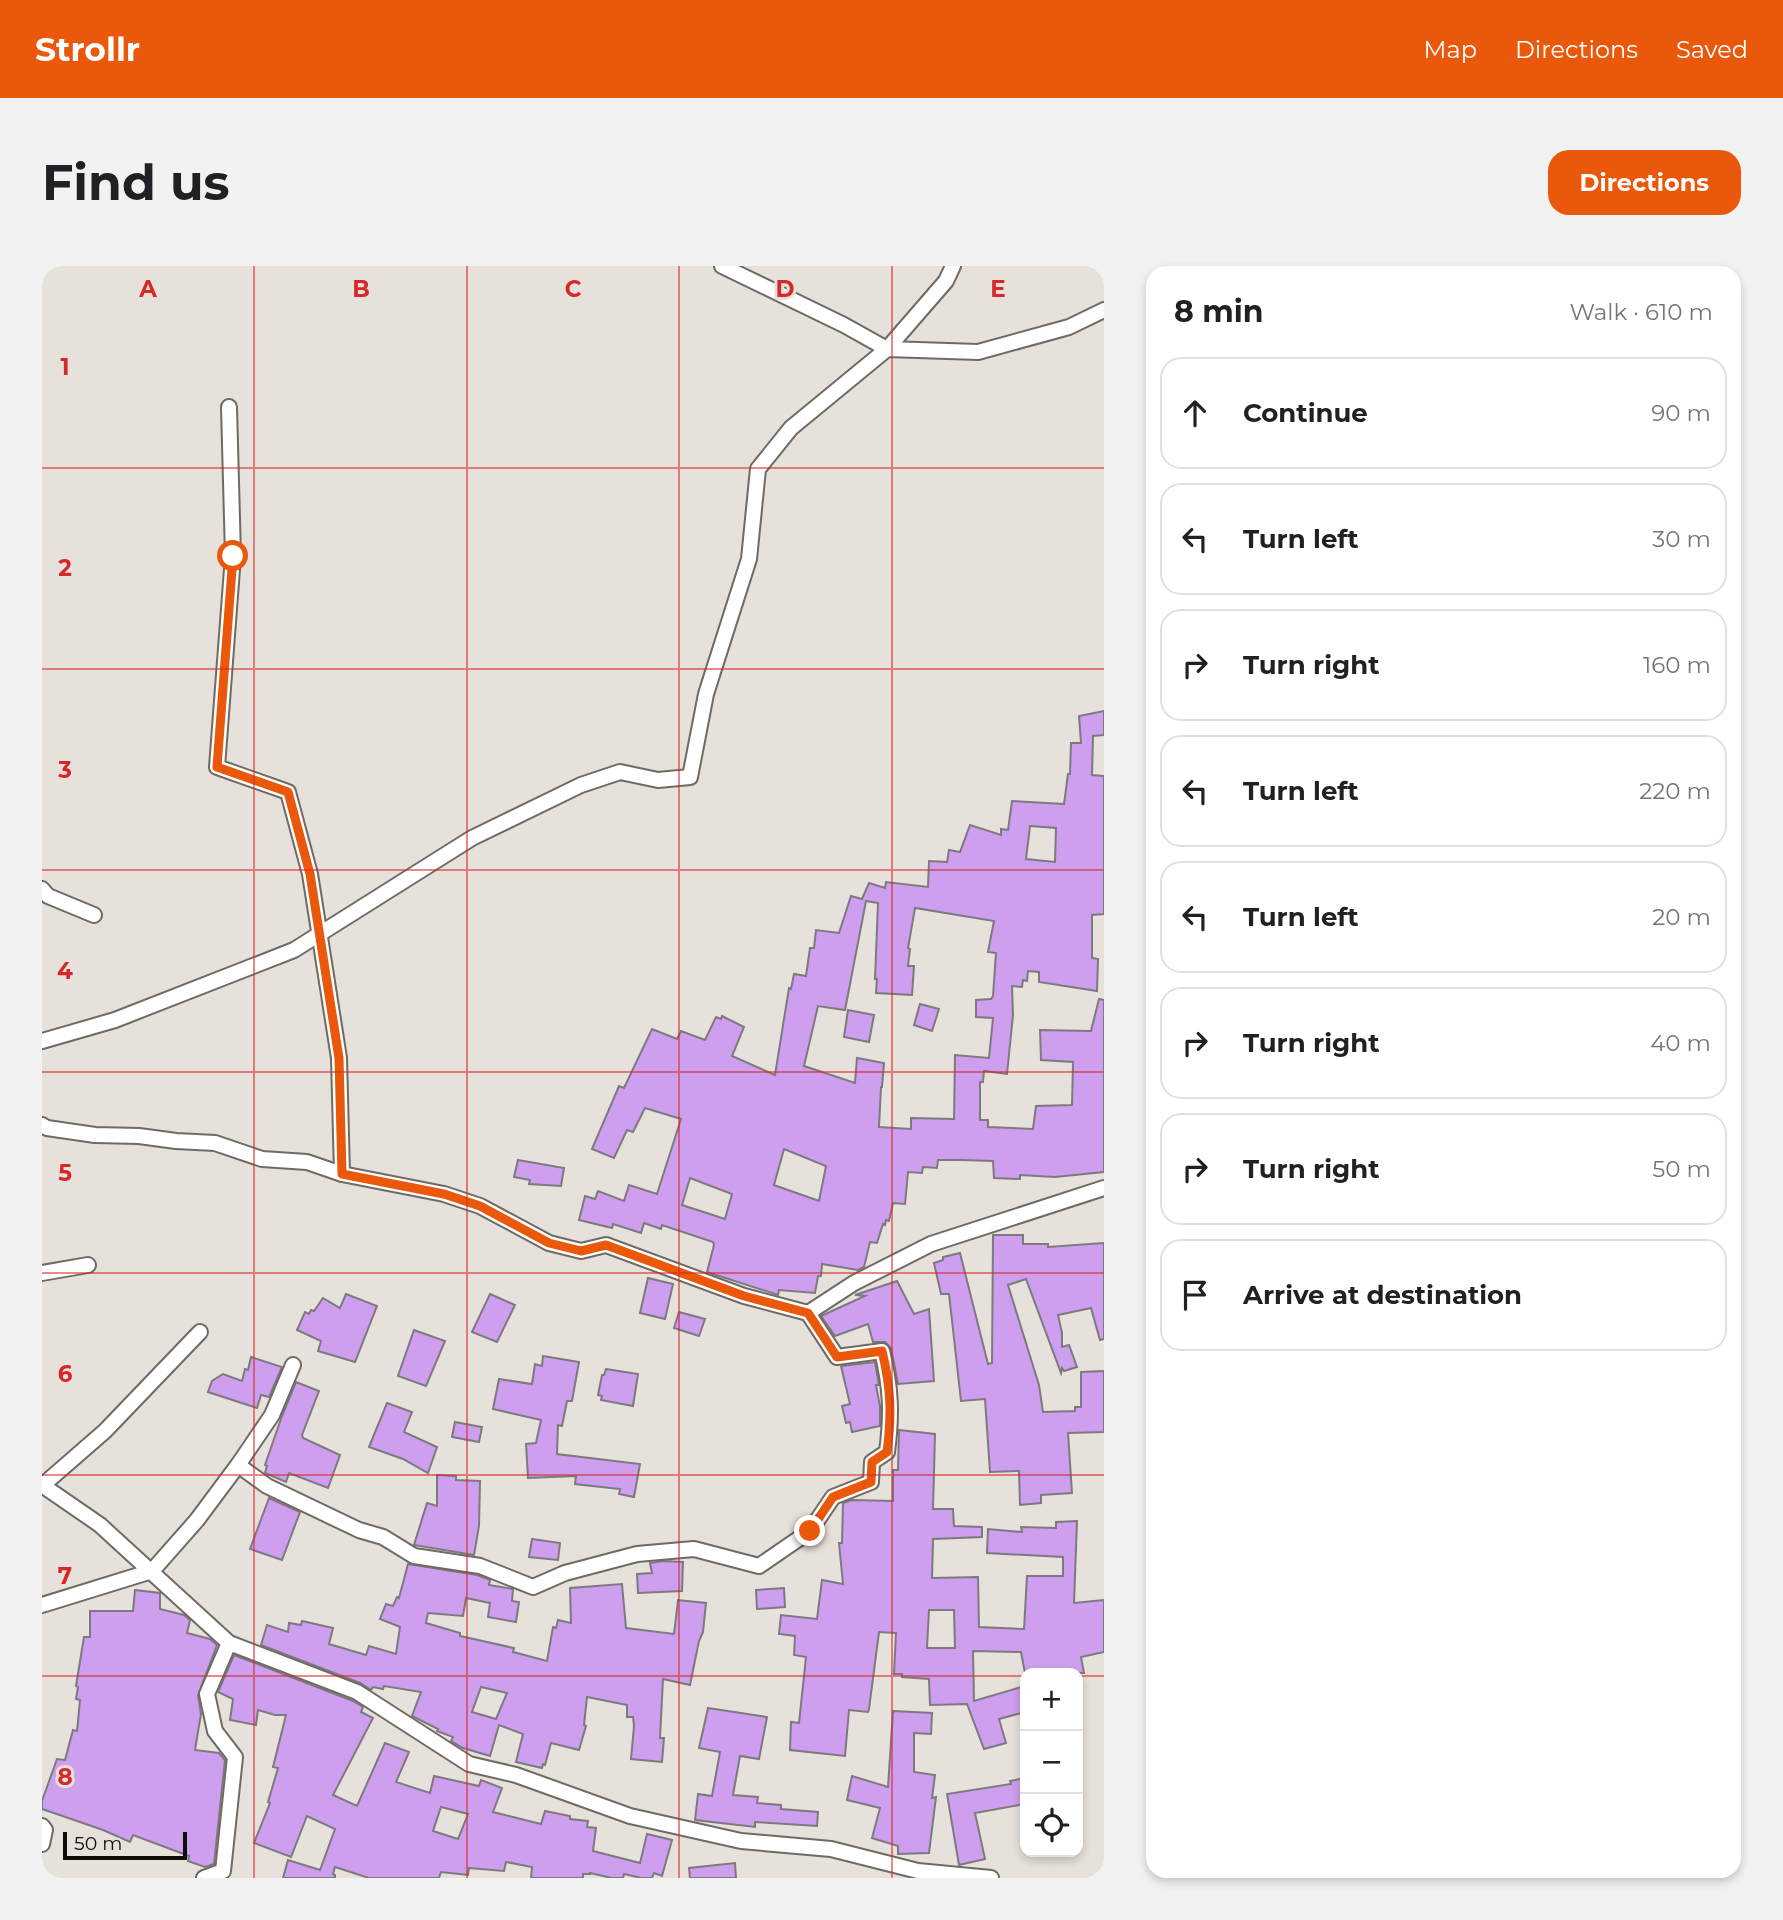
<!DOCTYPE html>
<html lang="en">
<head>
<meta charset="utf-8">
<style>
	body { margin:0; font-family:Montserrat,sans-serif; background:#f2f2f2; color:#202124 }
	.controls { position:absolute; right:21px; bottom:21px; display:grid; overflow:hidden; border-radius:14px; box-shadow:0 4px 10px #0003 }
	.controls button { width:63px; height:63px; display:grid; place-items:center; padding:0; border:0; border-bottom:2px solid #e0e0e0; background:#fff; color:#202124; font:35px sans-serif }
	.scale { position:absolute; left:21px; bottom:18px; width:124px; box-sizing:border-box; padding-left:7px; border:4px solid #0f0d0b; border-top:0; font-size:19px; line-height:24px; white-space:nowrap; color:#0f0d0b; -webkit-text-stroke:5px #e7e1db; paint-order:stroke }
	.stop { position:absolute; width:21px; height:21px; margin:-16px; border:5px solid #ea580c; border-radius:50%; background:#fff }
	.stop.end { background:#ea580c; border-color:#fff; box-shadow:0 2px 7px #0008 }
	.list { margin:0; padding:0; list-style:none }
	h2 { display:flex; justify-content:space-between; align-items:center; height:91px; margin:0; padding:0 28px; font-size:30px }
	h2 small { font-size:23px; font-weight:400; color:#757577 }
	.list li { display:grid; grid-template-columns:46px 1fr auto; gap:21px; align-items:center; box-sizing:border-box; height:112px; margin:0 14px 14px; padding:0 14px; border:2px solid #e0e0e0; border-radius:21px }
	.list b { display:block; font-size:26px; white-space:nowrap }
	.list em { font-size:23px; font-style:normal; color:#757577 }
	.icon { flex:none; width:38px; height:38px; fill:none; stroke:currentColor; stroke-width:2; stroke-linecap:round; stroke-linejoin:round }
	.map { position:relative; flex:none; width:1062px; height:1612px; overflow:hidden; border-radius:21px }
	header { display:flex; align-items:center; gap:42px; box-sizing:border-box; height:98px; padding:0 35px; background:#ea580c; color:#fff }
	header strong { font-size:33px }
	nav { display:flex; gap:38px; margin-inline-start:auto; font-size:24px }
	.intro { display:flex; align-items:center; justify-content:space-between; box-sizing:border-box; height:168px; padding:0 42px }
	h1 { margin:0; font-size:49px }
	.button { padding:18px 32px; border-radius:21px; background:#ea580c; color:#fff; font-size:24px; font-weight:700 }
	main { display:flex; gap:42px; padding:0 42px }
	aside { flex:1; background:#fff; border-radius:21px; box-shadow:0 4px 10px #0003 }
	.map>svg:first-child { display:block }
	.building { fill:#cd9fee; stroke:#7d7980; stroke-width:2; fill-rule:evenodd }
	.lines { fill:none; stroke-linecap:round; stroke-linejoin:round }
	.street-casing { stroke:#6f6a64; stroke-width:18 }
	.street { stroke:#fff; stroke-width:14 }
	.route { stroke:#ea580c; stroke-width:9 }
	.grid { fill:none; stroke:#d62828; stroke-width:2; stroke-opacity:0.55 }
	.grid-label { font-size:23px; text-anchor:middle; font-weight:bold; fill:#d62828; stroke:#e7e1db; stroke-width:6; stroke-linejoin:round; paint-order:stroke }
</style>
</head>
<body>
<header>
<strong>Strollr</strong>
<nav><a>Map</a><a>Directions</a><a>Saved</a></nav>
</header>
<div class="intro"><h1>Find us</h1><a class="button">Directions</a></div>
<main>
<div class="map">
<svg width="1062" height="1612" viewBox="0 0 1062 1612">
	<rect width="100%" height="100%" fill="#e7e1db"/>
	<!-- building -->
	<g class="building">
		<path d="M1062,445V469L1051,470L1050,509L1062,510V648L1050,649V692L1056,693L1055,725L997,716V706L986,705L985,715L981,714L980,721L970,720L971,749L965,808L942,805L941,816H938V854H946V861L991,863L994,840L1030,839L1031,796L999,794L998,764L1049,765L1057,733L1062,734V906L1013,911L978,909V913L952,912L951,895L920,894H896L895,902L881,901L880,907L866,906L863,938L851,937L847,955L844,954L843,959L841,958L835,977L828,976L822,1001L816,1004L780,998L779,1010H776L773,1027L737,1024L736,1029L665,1006L672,979L671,976L620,959L619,963L602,957L599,967L571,958L570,962L537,954L543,930L553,933L556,925L582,935L587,919L615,928L639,853L603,842L591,866L585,864L572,892L550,883L577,820L582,822L610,763L635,773L639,765L663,774L674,751L679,753L680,750L702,761L690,790L733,809L747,722L749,723L752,708L764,710L768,682H772L774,664L797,667L809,630L820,633L827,617L843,622L844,616L886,621L887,595L905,596L907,584L918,586L928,559L959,569V563L966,564L970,535L1022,538L1026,508H1028L1029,477H1039L1037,450ZM988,560L1014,562L1013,596L984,593ZM824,635L836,637L833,713H835L834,727L870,729L872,700H866L868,683L866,682L873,642L952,655L946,686L954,687L951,730L949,733L934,734V751L951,752L947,792L913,789L912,853L869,852V863L837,861L839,821H840L842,797L815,792L813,817L762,800L776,740L803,744ZM742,883L784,900L777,935L732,919ZM648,912L690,928L683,953L640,939Z"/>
		<path d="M878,738L897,743L890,765L872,759Z"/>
		<path d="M806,744L832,749L827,776L802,771Z"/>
		<path d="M476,894L522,902L519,920L487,918L488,914L472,911Z"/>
		<path d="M951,969H981V978H1006V981L1062,977V1073L1058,1074L1049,1042L1016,1049L1020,1067V1081L1027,1079L1035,1101L1022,1105L1020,1102L1019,1107L984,1013L966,1019L997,1119L1001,1146L1033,1145V1141H1039V1106L1062,1105V1166L1026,1167L1030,1227L999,1229V1237L978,1239L977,1205L948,1206L943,1133L919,1135L907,1028H899L892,997L901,994V991L918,987L946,1098L950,1097Z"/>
		<path d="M606,1012L631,1018L623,1053L598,1047Z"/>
		<path d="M855,1015L872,1048L887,1043L892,1115L856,1118L849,1082L843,1076H831L826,1058L793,1070L779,1050L823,1030L813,1029Z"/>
		<path d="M304,1028L335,1040L313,1096L276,1085L279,1075L255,1064L263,1046L267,1048L269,1044L272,1045L281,1032L298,1042Z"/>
		<path d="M448,1028L473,1039L455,1076L430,1066Z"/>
		<path d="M637,1046L663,1053L657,1070L632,1062Z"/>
		<path d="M372,1064L403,1075L384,1120L356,1110Z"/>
		<path d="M501,1090L537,1096L530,1135H525L520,1160L516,1159L515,1188L598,1198L592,1231L577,1228L578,1223L533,1218L534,1210L486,1212L484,1178L494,1177L499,1154L451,1143L457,1113L490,1118L493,1098L500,1100Z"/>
		<path d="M209,1091L240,1101L227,1131L219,1129L215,1142L166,1126L170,1115L181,1108L200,1115L203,1103L206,1104Z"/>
		<path d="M833,1096L837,1119H834L838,1140V1160L810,1166L808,1156L804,1157L800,1140L808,1138L799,1100Z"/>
		<path d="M564,1103L596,1108L591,1140L559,1134L560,1130L556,1129L560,1109H562Z"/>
		<path d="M254,1116L277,1125L260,1169L261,1172L298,1189L286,1222L247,1207L244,1216L223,1207L225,1200L223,1199L240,1150Z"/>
		<path d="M345,1137L370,1146L362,1166L395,1181L386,1207L361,1193L327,1181Z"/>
		<path d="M413,1156L440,1161L437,1176L410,1171Z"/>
		<path d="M857,1164L893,1168L891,1243H911L912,1260L940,1261V1271L891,1273L890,1312L936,1311L937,1361L982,1363L985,1310H1021V1291L945,1287L946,1263L980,1266L979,1261L1014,1262V1256L1035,1255L1032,1337L1062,1334V1386L1039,1391L1042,1407H983L979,1386L931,1385L932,1435L983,1420V1446L957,1453L964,1477L942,1483L925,1438L888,1439L887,1413L860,1411V1408H852L854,1367L837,1366L827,1443L826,1446L807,1444L803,1490L748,1484L749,1456L757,1457L764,1391L752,1389L753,1370L737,1368L739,1349L775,1353L780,1314L801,1318L797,1277H800L801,1237L810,1234L851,1235V1204H856ZM887,1344H912L913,1382H885Z"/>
		<path d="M395,1209L414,1210V1214L438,1215L437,1260L432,1289L372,1279L385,1237L395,1240Z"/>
		<path d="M227,1232L258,1246L240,1294L208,1283Z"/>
		<path d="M490,1273L518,1277L516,1294L487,1291Z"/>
		<path d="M621,1295L641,1296L640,1325L596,1327L595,1308L610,1307L608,1297Z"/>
		<path d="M366,1298L435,1309L448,1314L447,1319L471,1323L470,1335L477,1336L474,1356L446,1351L448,1337L424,1332L421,1350L386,1347L384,1357L418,1367V1370L472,1382L471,1386L505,1395L511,1361L514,1362L516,1354L529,1357L528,1322L580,1318L584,1362L632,1368L636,1334L664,1337L661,1366L657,1375L648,1419L621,1413L618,1472H622L620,1496L589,1493L592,1460L591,1451H585V1439L545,1431L542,1459L544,1460L537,1484L509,1477L503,1499L501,1498L500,1502L474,1496L481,1468L457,1459L448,1490L421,1482L409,1475L411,1471L395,1465L396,1463L370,1450L379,1426L342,1420L341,1423L331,1421L329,1424L318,1417L219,1379L225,1359L246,1366L247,1357L259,1359L260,1355L291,1362L287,1378L324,1389L327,1380L354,1388L358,1361L338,1353L344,1338L351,1340L355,1331L357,1332ZM439,1421L465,1427L454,1453L430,1446Z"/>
		<path d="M742,1322L743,1341L715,1343L714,1324Z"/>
		<path d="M93,1324L118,1327V1343L142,1349L148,1354L145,1367L168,1373L175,1379L156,1429L159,1448L153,1484L177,1487L183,1494L172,1598L163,1601L146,1595L147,1590L91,1569L88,1576L61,1564L0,1543V1535L15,1493L23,1494L31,1464L35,1465L38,1434L34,1433L36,1421L34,1420L42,1371H48V1345H91Z"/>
		<path d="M192,1389L311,1435L321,1441L319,1446L331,1452L291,1529L315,1540L343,1477L367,1486L354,1516L388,1527L392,1510L437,1520L439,1514L460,1522L451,1546L499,1558L503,1545L528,1550V1553L546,1555L545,1561L554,1562L551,1585L598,1597L605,1568L630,1574L620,1610L612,1607L610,1612H599L582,1608L581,1612H570L548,1607V1608H541V1612H489L490,1601L464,1596L462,1605L427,1602L426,1609L399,1606L397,1612H327L293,1601L291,1608L293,1609V1612H241L246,1594L278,1604L293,1563L265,1550L249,1591L212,1577L228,1537L226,1536L236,1502L231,1501L244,1449H233L216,1444L214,1459L188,1454L191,1433L176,1426ZM399,1541L426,1548L416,1573L391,1565Z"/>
		<path d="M666,1442L725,1451L717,1493L698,1490L691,1529L716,1531L715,1537L739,1539V1543L776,1546L775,1560L713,1556V1561L653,1554L656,1528L670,1530L678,1486L657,1482Z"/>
		<path d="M851,1445L890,1447L889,1468L872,1467V1506L893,1509L890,1532L894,1531L887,1587L856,1588V1580L830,1572L838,1542L805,1534L810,1510L846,1521Z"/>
		<path d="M983,1512V1538L933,1547L943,1593L917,1599L905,1528L969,1518L968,1515Z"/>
		<path d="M693,1597L694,1612H648L647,1602Z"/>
	</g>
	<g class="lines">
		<defs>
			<g id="street">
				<path d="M680,0L802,59L845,83L904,15L911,0"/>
				<path d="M187,141L191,290L175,501L246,526L268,608L297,792L300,908L402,928L438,940L507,977L539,985L564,979L702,1030L766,1047"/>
				<path d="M0,623L6,630L52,649"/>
				<path d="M0,775L73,754L252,684L430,572L539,519L578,506L616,514L648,511L664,428L707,293L716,203L749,162L845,83L936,86L1027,61L1062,44"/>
				<path d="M0,859L5,862L53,869L97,870L134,875L173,877L220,893L265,896L300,908"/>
				<path d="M0,1007L46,999"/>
				<path d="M196,1199L225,1220L317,1264L341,1271L372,1290L438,1300L491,1321L523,1307L595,1288L652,1283L717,1300L768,1265L791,1231L829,1216L830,1196L845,1186C850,1148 849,1122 840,1085L795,1091L766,1047L812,1017L889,978L1062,922"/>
				<path d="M0,1219L58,1259L187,1377L315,1426L427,1498L474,1509L588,1550L699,1575L789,1583L876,1605L949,1612"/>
				<path d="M1,1219L63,1165L158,1066"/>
				<path d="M0,1339L110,1305L155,1254L196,1199L230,1149L251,1099"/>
				<path d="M0,1560L3,1564L0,1578"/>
				<path d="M162,1612L181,1605L193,1491L173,1465L165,1428L187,1377"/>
			</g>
		</defs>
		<!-- street casing -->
		<use href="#street" class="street-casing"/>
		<!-- street -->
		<use href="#street" class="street"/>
	</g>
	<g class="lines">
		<!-- route -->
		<path class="route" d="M191,290L175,501L246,526L268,608L297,792L300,908L402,928L438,940L507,977L539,985L564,979L702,1030L766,1047L795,1091L840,1085C849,1122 850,1148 845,1186L830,1196L829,1216L791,1231L768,1265"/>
	</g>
	<!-- grid -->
	<path class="grid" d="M212,0V1612M425,0V1612M637,0V1612M850,0V1612M0,202H1062M0,403H1062M0,604H1062M0,806H1062M0,1007H1062M0,1209H1062M0,1410H983M1036,1410H1062"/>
	<g class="grid-label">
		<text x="106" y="31">A</text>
		<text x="319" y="31">B</text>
		<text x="531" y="31">C</text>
		<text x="743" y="31">D</text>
		<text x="956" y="31">E</text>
		<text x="23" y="109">1</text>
		<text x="23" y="310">2</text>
		<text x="23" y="512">3</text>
		<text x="23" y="713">4</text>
		<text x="23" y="915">5</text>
		<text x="23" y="1116">6</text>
		<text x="23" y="1318">7</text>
		<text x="23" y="1519">8</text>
	</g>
</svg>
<div class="controls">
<button>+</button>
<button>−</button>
<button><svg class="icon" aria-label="locate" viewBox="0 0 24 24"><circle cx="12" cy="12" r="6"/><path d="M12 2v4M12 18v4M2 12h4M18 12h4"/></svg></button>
</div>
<div class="scale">50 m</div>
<div class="stop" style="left:191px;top:290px"></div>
<div class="stop end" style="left:768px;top:1265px"></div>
</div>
<aside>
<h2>8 min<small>Walk · 610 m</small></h2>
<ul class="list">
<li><svg class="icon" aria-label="ahead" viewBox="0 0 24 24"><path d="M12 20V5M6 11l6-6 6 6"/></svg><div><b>Continue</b></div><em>90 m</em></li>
<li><svg class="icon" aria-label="left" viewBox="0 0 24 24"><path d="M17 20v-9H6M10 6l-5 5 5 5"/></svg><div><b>Turn left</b></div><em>30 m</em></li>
<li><svg class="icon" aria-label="right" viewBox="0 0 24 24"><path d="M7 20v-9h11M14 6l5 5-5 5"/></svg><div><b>Turn right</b></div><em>160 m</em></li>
<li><svg class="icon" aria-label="left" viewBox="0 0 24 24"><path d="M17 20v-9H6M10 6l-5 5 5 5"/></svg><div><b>Turn left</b></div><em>220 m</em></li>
<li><svg class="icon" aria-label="left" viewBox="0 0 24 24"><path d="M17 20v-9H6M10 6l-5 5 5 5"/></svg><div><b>Turn left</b></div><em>20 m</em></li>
<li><svg class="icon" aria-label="right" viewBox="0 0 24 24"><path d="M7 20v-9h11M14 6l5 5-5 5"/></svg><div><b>Turn right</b></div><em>40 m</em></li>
<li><svg class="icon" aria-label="right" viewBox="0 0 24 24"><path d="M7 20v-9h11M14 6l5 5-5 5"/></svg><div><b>Turn right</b></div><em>50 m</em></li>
<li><svg class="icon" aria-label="arrive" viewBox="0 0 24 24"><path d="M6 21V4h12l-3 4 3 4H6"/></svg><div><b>Arrive at destination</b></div></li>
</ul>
</aside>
</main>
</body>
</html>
